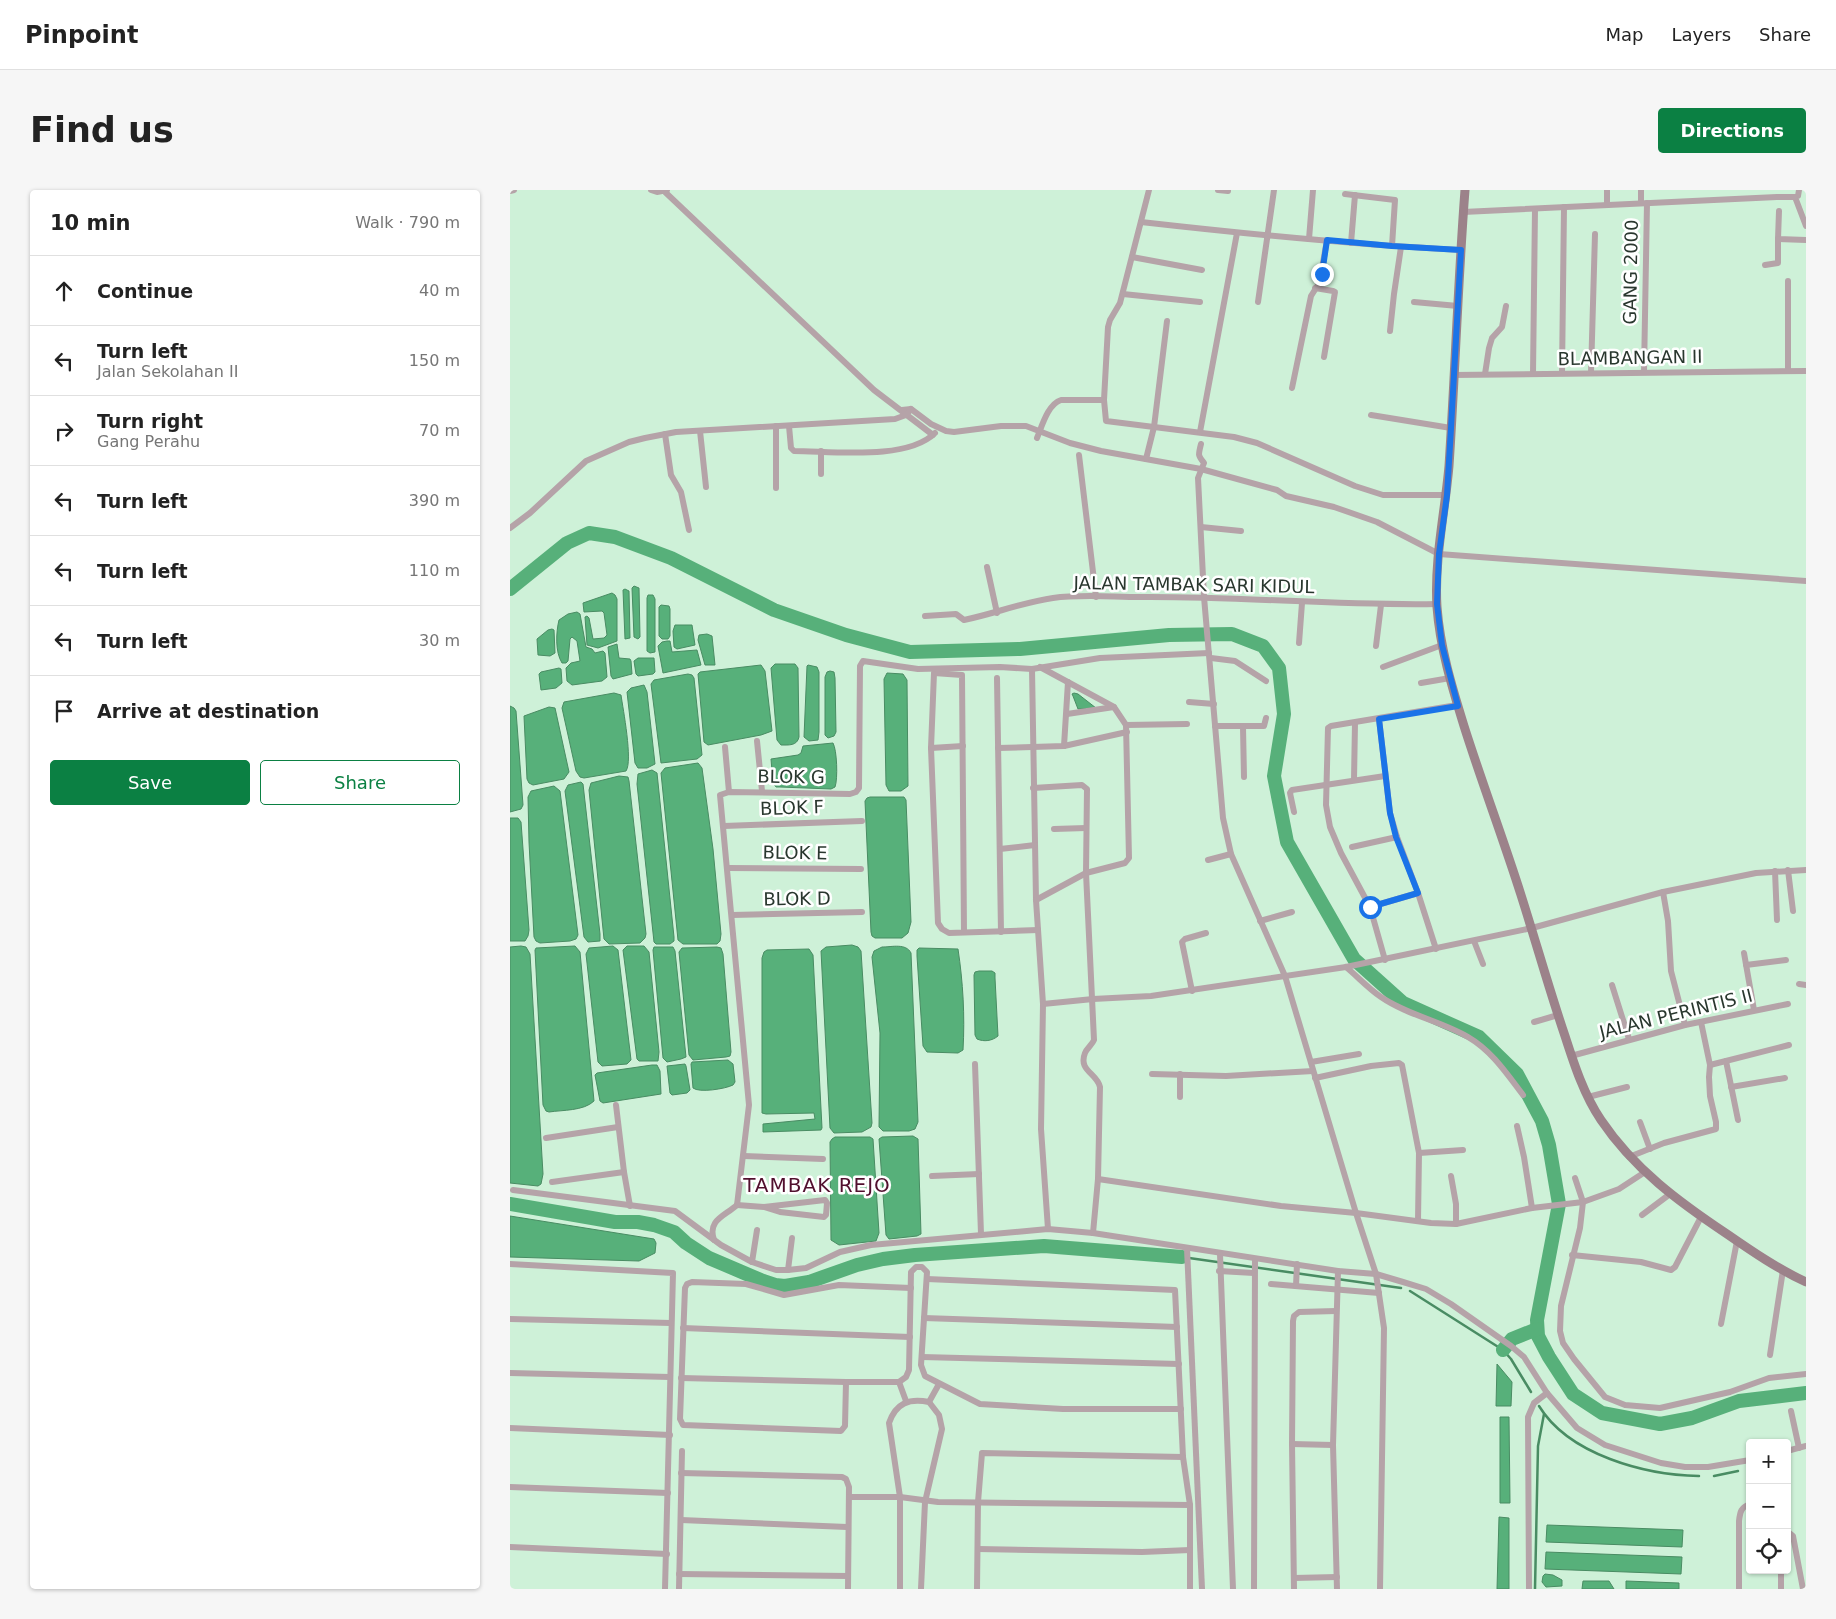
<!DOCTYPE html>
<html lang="en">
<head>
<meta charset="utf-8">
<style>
	body { margin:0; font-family:"DejaVu Sans",sans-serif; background:#f6f6f6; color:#222 }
	.controls { position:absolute; right:15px; bottom:15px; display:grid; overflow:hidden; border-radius:5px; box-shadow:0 1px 4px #0004 }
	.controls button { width:45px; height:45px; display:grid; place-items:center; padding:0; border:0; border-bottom:1px solid #e0e0e0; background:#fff; color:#222; font:25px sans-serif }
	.stop { position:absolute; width:15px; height:15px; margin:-11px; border:4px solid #1a73e8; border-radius:50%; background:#fff }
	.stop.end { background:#1a73e8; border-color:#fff; box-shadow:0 1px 5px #0008 }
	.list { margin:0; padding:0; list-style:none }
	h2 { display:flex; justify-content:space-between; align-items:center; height:65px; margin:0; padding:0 20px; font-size:21px }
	h2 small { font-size:16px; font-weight:400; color:#767676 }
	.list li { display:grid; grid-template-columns:32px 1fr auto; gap:15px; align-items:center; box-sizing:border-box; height:70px; padding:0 20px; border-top:1px solid #e0e0e0 }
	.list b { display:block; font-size:19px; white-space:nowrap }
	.list p { margin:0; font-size:16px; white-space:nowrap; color:#767676 }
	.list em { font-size:16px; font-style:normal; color:#767676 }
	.actions { display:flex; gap:10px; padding:15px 20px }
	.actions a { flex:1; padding:11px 0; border:1px solid #0b8043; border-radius:5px; text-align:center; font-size:18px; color:#0b8043 }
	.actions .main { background:#0b8043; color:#fff }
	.icon { flex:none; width:28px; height:28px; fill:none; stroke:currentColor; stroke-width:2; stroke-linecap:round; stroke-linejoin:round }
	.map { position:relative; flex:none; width:1296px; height:1399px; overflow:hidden; border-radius:5px }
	header { display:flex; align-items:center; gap:30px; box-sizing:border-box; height:70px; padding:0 25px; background:#fff; border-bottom:1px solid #e0e0e0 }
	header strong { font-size:24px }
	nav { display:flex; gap:28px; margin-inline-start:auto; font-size:18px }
	.intro { display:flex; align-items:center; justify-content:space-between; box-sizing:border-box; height:120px; padding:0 30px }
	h1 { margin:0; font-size:35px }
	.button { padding:12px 22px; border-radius:5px; background:#0b8043; color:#fff; font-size:18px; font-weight:700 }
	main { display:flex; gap:30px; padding:0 30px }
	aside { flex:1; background:#fff; border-radius:5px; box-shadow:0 1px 4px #0004 }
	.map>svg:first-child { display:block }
	.water { fill:#57b07a; stroke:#498c63 }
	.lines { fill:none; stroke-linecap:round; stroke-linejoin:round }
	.stream { stroke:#498c63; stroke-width:2.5 }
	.river { stroke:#57b07a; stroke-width:14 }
	.street { stroke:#b5a3a8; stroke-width:6 }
	.secondary { stroke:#9c828a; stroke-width:9 }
	.route { stroke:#1a73e8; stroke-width:6 }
	.labels { text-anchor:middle; stroke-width:5; stroke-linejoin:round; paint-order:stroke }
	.street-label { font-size:18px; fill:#29372e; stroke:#fff }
	.quarter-label { font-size:20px; letter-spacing:1px; fill:#51102e; stroke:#fff }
</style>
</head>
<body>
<header>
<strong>Pinpoint</strong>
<nav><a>Map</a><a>Layers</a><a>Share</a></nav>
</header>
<div class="intro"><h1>Find us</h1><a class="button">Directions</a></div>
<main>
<aside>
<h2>10 min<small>Walk · 790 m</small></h2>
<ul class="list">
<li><svg class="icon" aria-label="ahead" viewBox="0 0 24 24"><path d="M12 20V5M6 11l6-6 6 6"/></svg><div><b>Continue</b></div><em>40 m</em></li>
<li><svg class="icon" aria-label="left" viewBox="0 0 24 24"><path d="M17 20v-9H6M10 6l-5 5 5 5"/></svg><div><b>Turn left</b><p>Jalan Sekolahan II</p></div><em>150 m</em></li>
<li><svg class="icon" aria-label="right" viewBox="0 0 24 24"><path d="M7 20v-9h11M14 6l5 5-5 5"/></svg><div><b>Turn right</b><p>Gang Perahu</p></div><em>70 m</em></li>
<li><svg class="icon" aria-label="left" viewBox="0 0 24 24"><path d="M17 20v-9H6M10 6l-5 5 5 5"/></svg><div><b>Turn left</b></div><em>390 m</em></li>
<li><svg class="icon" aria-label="left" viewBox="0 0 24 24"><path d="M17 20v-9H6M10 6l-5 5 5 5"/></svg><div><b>Turn left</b></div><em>110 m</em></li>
<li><svg class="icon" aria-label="left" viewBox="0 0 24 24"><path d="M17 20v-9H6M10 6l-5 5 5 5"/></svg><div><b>Turn left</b></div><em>30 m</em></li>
<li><svg class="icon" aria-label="arrive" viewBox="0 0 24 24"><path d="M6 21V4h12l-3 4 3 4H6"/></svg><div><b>Arrive at destination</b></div></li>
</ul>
<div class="actions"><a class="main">Save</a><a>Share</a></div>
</aside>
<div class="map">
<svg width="1296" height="1399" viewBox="0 0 1296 1399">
	<rect width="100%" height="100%" fill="#cef1d8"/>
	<!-- water -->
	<g class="water">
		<path d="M124,396L129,398L130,447L128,449L124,447L122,398Z"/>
		<path d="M115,399L119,401L120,448L115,449L113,400Z"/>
		<path d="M102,403L105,405L107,409V451L88,458L77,455L75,427L77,426L79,428L83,449L94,448L97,445L94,423L92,421L74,422L73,413Z"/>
		<path d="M138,405H143L145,409V462L140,463L137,461V408Z"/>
		<path d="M151,415L159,416L160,419V446L158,449H152L149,446V417Z"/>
		<path d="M67,422L70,424L76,457L82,459L85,463L93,461L95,463L97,487L92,491L62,495L57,491L56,478L61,473L70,471L67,451L62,447L60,449L58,471L56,473H52C45,462 46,442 49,430L58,424Z"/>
		<path d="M165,435H182L185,455L167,459L164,457L163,441Z"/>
		<path d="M42,439L44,440L45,463L40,466L28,465L27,449L38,440Z"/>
		<path d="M197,444L202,446L205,475H195L188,450L189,445Z"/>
		<path d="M157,451H160L162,462L187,460L191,475L153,483L148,456L152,452Z"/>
		<path d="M107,454L109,468L120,469L121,471L122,484L103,489L101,486L98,457Z"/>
		<path d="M128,468H144L145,482L143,484L128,486L126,484L124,471Z"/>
		<path d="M265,474H285L288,478L289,547C287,556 279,555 271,555L267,550L261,478Z"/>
		<path d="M251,475L255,481L262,541L251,545L198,555L194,552L188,484L190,482Z"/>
		<path d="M298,475L307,477L309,482V542L308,550L299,551L294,547L297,476Z"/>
		<path d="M49,478L51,479L52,493L46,498L31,500L29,484L31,482Z"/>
		<path d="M320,481L324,482L325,488L326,542L324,546L318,548L315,545V487L317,482Z"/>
		<path d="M377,483L393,484L397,490L398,596L391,601H379L376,595L374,489Z"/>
		<path d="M178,484L182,485L184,488L192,565L187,569L151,573L141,494L144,490Z"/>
		<path d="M134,495L137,502L145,574L137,578H128L125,573L117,502L121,498Z"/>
		<path d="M104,503L111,505C113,519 123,571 116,581L74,588L70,587L66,581L52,518L54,512Z"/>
		<path d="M564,503L568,504L586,518L568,519L563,506L562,504Z"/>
		<path d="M0,516L4,518L6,521L13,615L11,619L0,622Z"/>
		<path d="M39,517L45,518L59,582L54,589L23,595L19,593L17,589L14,526Z"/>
		<path d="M323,553C327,560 328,589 325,597L321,599L270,597H266L263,593L261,569L288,565L291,563L293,556Z"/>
		<path d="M188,573L192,578L203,659L211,744L210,751L207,754H173L168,750L151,583L155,578Z"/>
		<path d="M142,580L147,583L164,747V751L160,754H146L144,752L127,594L128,584Z"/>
		<path d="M109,586L118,587L119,591L136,744L135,748L130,753L99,754L94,749L79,600L81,593Z"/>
		<path d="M71,592L73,594L90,744V751L78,752L74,747L55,601L58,595Z"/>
		<path d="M44,596L50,601L68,745L66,749L60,751L30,753L26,751L24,747L19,652L18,607L21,601Z"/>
		<path d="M360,607H394L396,610L401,732L398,743L392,748H365L362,746L361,742L355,611L357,608Z"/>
		<path d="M0,628H8L11,632L19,740L18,746L15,751H0Z"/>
		<path d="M342,755L348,757L351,761L362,933L361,937L352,942L324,943L320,938L311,761L316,757Z"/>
		<path d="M11,756L16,757L20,764L33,984L31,994L28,996L0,993V757Z"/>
		<path d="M65,756L70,762L84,911C74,921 52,920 39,922L36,921L33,915L25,760L26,758Z"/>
		<path d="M103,756L108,760L121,870L117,874L92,876L88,872L76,764L79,758Z"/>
		<path d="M117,756H134L139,762L149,862L148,871H129L127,869L113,760Z"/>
		<path d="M144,757H163L165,761L176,867L171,869L157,872L153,868L143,760Z"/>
		<path d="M207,757L211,758L213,764L221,862L220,866L216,867L183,870L179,865L169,762L172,758Z"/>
		<path d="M372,757C382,757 396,753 401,763L408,932L405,939L399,941H373L369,937L370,843L362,767L364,761Z"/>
		<path d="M409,758L448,759C453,792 455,826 453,860L448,863L417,862L413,856L407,766V760Z"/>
		<path d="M299,759L303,765L312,938L311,940L253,942V934L305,929L304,923L256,924L252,923V768L254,762L257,760Z"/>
		<path d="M469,781H482L485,783V788L488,846C482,851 474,852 467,849L465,845L464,785L465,782Z"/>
		<path d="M218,870L223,874L225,892L223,895C215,899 189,903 183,898L181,874L182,872Z"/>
		<path d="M175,874L176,876L180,900L177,903L162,905L160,903L157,876Z"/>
		<path d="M142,875H147L150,881L151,904L93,913L90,911L85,885L87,883Z"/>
		<path d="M403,946L408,949L411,1044L407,1046L379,1049L376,1045L369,949L372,947Z"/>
		<path d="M325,947H360L363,949L369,1043L366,1051L329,1055L321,1050L320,952L322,949Z"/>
		<path d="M0,1026L144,1049L146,1053L145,1063L129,1071L0,1067Z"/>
		<path d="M987,1174L1002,1192L1001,1216H986Z"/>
		<path d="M990,1227H999L1000,1313H990Z"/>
		<path d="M989,1327L999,1328V1399H987Z"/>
		<path d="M1037,1335L1173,1340L1172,1357L1036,1352Z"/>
		<path d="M1036,1362L1172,1367L1171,1384L1035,1379Z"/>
		<path d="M1035,1384L1043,1385L1052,1390V1396L1036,1397L1032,1392L1033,1386Z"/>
		<path d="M1073,1391H1099L1104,1399H1072Z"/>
		<path d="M1116,1391L1169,1393V1399H1116Z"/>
	</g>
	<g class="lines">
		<!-- stream -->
		<g class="stream">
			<path d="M672,1067L891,1098"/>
			<path d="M900,1101L993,1160L1001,1169L1021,1202"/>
			<path d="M1029,1216C1059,1265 1135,1285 1189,1286"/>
			<path d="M1204,1286L1228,1281"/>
			<path d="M1025,1399L1028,1256L1034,1224"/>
		</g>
		<!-- river -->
		<g class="river">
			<path d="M0,399L57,353L79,343L105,347L161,368L264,420L336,445L400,462L510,459L659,445L722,444L753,456L769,478L774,524L764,586L777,652L844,769L893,813L969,847L1007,884L1032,931L1039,955L1049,1014L1027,1130L1028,1146L1039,1167L1063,1204L1092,1223L1150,1234L1182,1228L1229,1211L1296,1203"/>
			<path d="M0,1014L105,1032H128L144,1035L164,1042L176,1053L199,1068L253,1091L265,1095L275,1096L299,1092L347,1075L373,1069L405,1065L534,1056L672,1067"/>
			<path d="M993,1160L1002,1149L1027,1139"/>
		</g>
		<!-- street -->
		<g class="street">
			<path d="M141,0L147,2L157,0"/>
			<path d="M639,0L610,113L600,130L598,137L594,210L596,231L724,247L747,253L845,296L873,305H937"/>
			<path d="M708,0L718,1"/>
			<path d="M1097,0V15"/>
			<path d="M1289,0L1288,6L1285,7L1296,36"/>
			<path d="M0,1L4,0"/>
			<path d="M154,1L364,200L423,245"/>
			<path d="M835,4L885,10L882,56"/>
			<path d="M1131,13V0"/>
			<path d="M1269,21L1268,49L1296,50"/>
			<path d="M953,22L1267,7H1285"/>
			<path d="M631,32C737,44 844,55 951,60"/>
			<path d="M799,49L803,0"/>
			<path d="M841,53L845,5"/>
			<path d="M622,67L692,80"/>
			<path d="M1255,75L1268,73V49"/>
			<path d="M1278,91V181"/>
			<path d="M805,98L823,101L825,102L814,167"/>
			<path d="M613,104L690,112"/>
			<path d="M748,112L764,0"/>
			<path d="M904,112L948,116"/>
			<path d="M880,141L884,104L891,57"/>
			<path d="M1134,182L1137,13"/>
			<path d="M1052,183L1054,17"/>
			<path d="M1081,183L1085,44"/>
			<path d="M975,184L979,158L982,148L992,137L996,116"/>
			<path d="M1023,184L1025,19"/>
			<path d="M943,185L1296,181"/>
			<path d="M782,198L801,106L808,95L811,84L817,50"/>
			<path d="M392,220L401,219L421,234L436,241L444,242L491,236H516L560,253L591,261L691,279L767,300L776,306L824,317L867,332L929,364L1296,391"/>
			<path d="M861,225L941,238"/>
			<path d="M266,236V298"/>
			<path d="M279,236L281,258L284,261C321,261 397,271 425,243"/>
			<path d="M190,241L196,297"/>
			<path d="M690,242L727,43"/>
			<path d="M155,244L161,285L171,302L179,340"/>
			<path d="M527,248C532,236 538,214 551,210H594"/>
			<path d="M691,254C688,266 688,265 694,273L688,288L694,407L713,628L721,664L775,786L846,1023L866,1084L874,1138L870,1399"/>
			<path d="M311,261V284"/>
			<path d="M569,265L586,407"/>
			<path d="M636,269L644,237L657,131"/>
			<path d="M691,337L731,341"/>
			<path d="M0,338L20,323L76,271L119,252L135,248L166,242L385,229L396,225L401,219"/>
			<path d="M477,377L487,423"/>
			<path d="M415,426L446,424L454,430C483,424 514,412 543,408C571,404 602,407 630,407C729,406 828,416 927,414"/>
			<path d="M789,453L792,413"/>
			<path d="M866,456L871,415"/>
			<path d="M701,468L725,471L756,491"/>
			<path d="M873,477L932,455"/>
			<path d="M522,479L526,710L533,814L531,939L538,1039"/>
			<path d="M487,488L491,742"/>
			<path d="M911,493L940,488"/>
			<path d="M679,512L704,514"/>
			<path d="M557,524L604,517"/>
			<path d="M869,529L880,623L887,647L908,703L926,759"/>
			<path d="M616,535L677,534"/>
			<path d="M705,536H754L756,528"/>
			<path d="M733,537L734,587"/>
			<path d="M247,551L252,601"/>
			<path d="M554,556L558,492"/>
			<path d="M215,557L219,602"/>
			<path d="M421,558L453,556"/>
			<path d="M488,558L554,556L617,542"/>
			<path d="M844,590L845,533"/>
			<path d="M523,598L572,595L577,599L576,683L584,850C582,855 577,858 575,863C568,881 587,883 590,897L588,989L583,1043"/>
			<path d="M784,622L780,603L782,600L875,586"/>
			<path d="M214,636L352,631"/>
			<path d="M544,639L576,638"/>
			<path d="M842,657L887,647"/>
			<path d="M490,659L525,655"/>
			<path d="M698,670L721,664"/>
			<path d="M218,678L351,679"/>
			<path d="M1278,680L1283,721"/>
			<path d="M1265,681L1267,730"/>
			<path d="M1153,702L1158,731L1161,781L1175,835"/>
			<path d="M526,710L576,683L615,673L619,668L616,535L604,517L530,477"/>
			<path d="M860,717L908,703"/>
			<path d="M222,725L352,722"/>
			<path d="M750,731L782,722"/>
			<path d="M454,742L452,485L424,483L421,558L428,733L432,739L439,743L528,740"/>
			<path d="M964,751L973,774"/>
			<path d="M1234,763L1244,820"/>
			<path d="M875,770L860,717L831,663L820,637L816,615L818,538L821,536L947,515"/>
			<path d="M1236,775L1276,770"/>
			<path d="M836,777C848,787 859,799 871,807C897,825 931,831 958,847C982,861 997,884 1013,905"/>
			<path d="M1289,794L1296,795"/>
			<path d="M1102,795L1119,849"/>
			<path d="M682,801L672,752L675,749L696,743"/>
			<path d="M533,814L583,809L641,806L836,777L1022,738L1153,702L1246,683L1296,680"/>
			<path d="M1024,832L1048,825"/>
			<path d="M1061,866L1175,835L1278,814"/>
			<path d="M1216,871L1228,930"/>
			<path d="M801,872L849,864"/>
			<path d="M465,874L471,1044"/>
			<path d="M1200,875L1279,855"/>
			<path d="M642,884L716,886L803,881"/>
			<path d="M670,884V907"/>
			<path d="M805,888L861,876L889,873L892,875L909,963L908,1031"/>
			<path d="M1221,897L1275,888"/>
			<path d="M1078,907L1117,897"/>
			<path d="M106,915L114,982L120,1016"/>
			<path d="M1130,932L1140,959"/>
			<path d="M1007,936L1014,967L1022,1018"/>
			<path d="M36,948L108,937"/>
			<path d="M909,963L953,960"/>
			<path d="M234,966L313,969"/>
			<path d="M1119,967L1154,953L1206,939V932L1200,906L1199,887L1200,875L1191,832"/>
			<path d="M422,986L469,984"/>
			<path d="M941,986L946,1014V1034"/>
			<path d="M1065,988L1073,1012L1070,1038L1051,1116L1050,1141L1053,1153L1064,1169L1095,1207L1115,1215L1150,1218L1220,1202L1259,1188L1296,1184"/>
			<path d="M588,989L771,1016L846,1023L921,1033L946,1034L1022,1018L1073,1012L1109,999L1135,982"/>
			<path d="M42,992L114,982"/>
			<path d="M3,1000L165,1021L211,1055L242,1072L266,1080H278L296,1078L330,1062L361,1055L538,1039L583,1043L828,1081L866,1084L893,1092L916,1099L941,1114L1001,1156L1014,1167L1037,1203L1067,1238L1095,1255L1151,1273L1175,1277H1198L1240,1270"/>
			<path d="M227,1015L254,1017L315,1010L317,1013L316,1025L314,1027L270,1022L254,1017"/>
			<path d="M1132,1025L1160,1004"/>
			<path d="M204,1050C197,1030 215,1026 227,1015L239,915L210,605L219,602L340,604L346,602L349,598L350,476L353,471L408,479L490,477L522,479L590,468L699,463"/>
			<path d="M677,1058L692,1399"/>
			<path d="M710,1064L723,1399"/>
			<path d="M1062,1065L1131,1072L1161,1080L1165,1077L1191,1027"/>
			<path d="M242,1072L247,1040"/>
			<path d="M0,1074L163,1083L155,1399"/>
			<path d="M278,1080L282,1048"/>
			<path d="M709,1081L744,1083"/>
			<path d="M417,1089L665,1100L673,1267L680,1315V1399"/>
			<path d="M761,1094L869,1103"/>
			<path d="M786,1096L787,1074"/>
			<path d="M414,1128L667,1137"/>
			<path d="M0,1129L161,1133"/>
			<path d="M1211,1134L1227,1051"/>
			<path d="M173,1138L400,1147"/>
			<path d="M1260,1165L1273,1080"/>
			<path d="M412,1167L669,1174"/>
			<path d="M0,1183L160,1187"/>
			<path d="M171,1188L336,1192H389L396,1187L399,1180L401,1082L406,1077H412L417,1082L411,1175L415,1186L470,1214L553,1219H671"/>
			<path d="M336,1192L335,1236L331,1241L173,1235L170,1229L175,1098L177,1094L182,1092L236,1094L274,1105L329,1095L401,1098"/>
			<path d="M389,1192L396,1211"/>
			<path d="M419,1212L429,1194"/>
			<path d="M1281,1221L1289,1258"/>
			<path d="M0,1238L160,1245"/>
			<path d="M782,1254L823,1255"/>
			<path d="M1277,1261L1296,1256"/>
			<path d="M171,1283L332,1287L336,1289L339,1297L338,1399"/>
			<path d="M0,1297L158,1303"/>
			<path d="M339,1307H390L428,1312L680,1315"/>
			<path d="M171,1330L337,1337"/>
			<path d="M1277,1341L1283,1346L1293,1399"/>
			<path d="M0,1357L157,1364"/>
			<path d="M468,1359L632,1362L680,1360"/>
			<path d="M169,1384L338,1386"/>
			<path d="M784,1388L827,1387"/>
			<path d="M169,1399L172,1261"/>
			<path d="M390,1399V1307L379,1233C386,1213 399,1208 419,1212L429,1225L432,1239L415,1312L411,1399"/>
			<path d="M467,1399L468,1312L472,1263L673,1267"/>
			<path d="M744,1399L745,1069"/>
			<path d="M784,1399L782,1254L783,1131L784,1126L789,1122L826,1121"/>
			<path d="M827,1399L823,1255L828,1081"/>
			<path d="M1019,1399L1018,1227L1024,1213L1037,1203"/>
			<path d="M1229,1399V1331C1230,1322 1231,1317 1240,1314"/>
			<path d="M1271,1399V1380"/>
		</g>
		<!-- secondary -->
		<path class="secondary" d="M955,0C948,92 945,184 939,276C935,322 924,370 927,417C930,458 942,497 954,536C972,593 993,648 1011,705C1026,752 1039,799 1055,846C1064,874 1074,905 1091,930C1124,979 1169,1012 1217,1044C1243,1062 1268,1079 1296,1092"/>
	</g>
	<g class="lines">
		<!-- route -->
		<path class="route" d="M812,84L817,50L882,56L951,60L941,238L937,305L929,364L927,414L932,455L948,516L869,529L880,623L886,647L908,703L860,717"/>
	</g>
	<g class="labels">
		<!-- street labels -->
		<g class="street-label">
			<text transform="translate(1121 82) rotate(-89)" y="6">GANG 2000</text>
			<text transform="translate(1120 168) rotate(-1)" y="6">BLAMBANGAN II</text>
			<text transform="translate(684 395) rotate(1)" y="6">JALAN TAMBAK SARI KIDUL</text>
			<text transform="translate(281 587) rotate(1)" y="6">BLOK G</text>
			<text transform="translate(282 618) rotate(-2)" y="6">BLOK F</text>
			<text transform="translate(285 663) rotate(1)" y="6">BLOK E</text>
			<text transform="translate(287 709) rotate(-1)" y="6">BLOK D</text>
			<text transform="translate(1166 824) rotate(-14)" y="6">JALAN PERINTIS II</text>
		</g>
		<!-- quarter labels -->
		<g class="quarter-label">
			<text x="307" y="1002">TAMBAK REJO</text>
		</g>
	</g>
</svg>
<div class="controls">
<button>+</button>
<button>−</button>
<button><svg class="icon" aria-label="locate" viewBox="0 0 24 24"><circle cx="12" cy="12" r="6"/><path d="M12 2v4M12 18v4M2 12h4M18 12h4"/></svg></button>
</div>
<div class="stop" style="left:860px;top:717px"></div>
<div class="stop end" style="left:812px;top:84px"></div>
</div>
</main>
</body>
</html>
